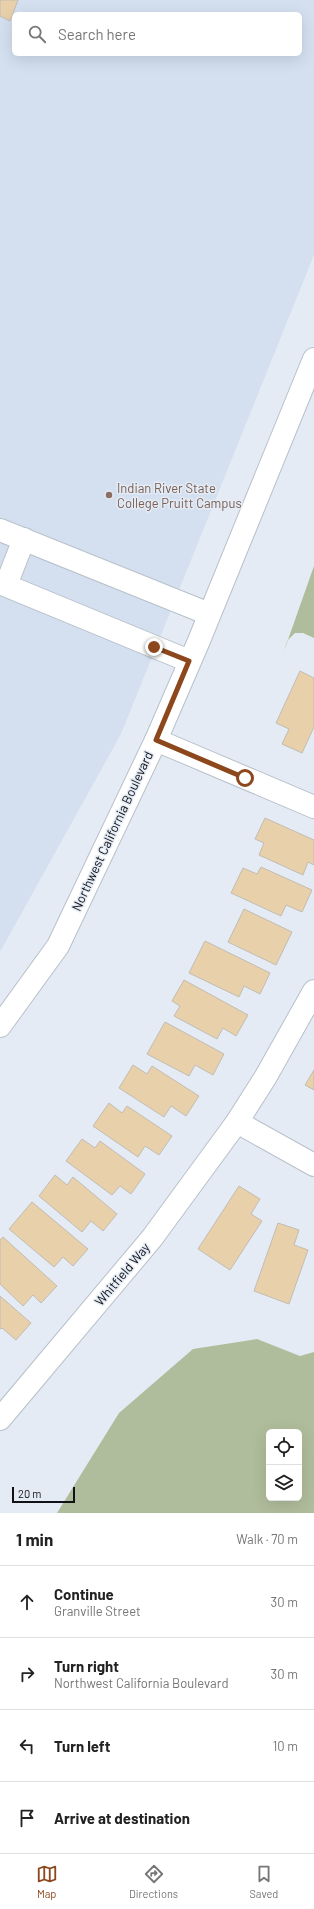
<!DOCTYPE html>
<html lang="en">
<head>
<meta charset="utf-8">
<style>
	body { margin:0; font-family:Barlow,sans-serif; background:#f6f6f6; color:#222 }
	.controls { position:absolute; right:12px; bottom:12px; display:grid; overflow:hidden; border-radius:6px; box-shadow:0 4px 16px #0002 }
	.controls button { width:36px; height:36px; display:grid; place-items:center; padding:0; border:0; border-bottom:1px solid #e0e0e0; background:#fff; color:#222; font:20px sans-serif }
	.scale { position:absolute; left:12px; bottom:10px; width:63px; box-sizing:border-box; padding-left:4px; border:2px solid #101216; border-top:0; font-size:11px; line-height:14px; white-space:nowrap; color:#101216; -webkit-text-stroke:3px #e4ebf5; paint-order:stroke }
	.stop { position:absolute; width:12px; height:12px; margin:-9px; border:3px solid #8c471d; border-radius:50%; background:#fff }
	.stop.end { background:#8c471d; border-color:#fff; box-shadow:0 1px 4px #0008 }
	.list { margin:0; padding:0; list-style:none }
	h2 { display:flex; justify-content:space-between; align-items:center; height:52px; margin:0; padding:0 16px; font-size:17px }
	h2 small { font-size:13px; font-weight:400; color:#767676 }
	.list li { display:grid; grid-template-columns:26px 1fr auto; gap:12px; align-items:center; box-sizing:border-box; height:72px; padding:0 16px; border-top:1px solid #e0e0e0 }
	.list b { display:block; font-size:15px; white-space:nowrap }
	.list p { margin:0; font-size:13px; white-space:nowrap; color:#767676 }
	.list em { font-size:13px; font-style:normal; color:#767676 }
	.icon { flex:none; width:22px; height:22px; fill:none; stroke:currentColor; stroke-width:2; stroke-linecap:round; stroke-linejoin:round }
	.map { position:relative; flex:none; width:314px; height:1513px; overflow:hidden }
	.search { position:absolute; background:#fff; box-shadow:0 4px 16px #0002; left:12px; right:12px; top:12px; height:44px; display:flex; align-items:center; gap:10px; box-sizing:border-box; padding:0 14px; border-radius:6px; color:#767676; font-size:15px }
	.sheet { height:340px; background:#fff }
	nav { display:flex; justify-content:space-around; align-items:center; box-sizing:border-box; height:56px; border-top:1px solid #e0e0e0; background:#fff; font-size:11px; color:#767676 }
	nav a { display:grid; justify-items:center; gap:2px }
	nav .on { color:#8c471d }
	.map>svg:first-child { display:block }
	.built { fill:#d4e0f0; fill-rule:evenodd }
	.green { fill:#b0bd9c; fill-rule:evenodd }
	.building { fill:#e8d0aa; stroke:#c2bcb2 }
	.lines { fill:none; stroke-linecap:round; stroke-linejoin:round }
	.minor-casing { stroke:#b8c0c9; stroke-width:24 }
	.minor { stroke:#fff; stroke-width:22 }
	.route { stroke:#8c471d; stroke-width:5 }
	.education-dot { fill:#8d6e63; stroke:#e4ebf5; stroke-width:1.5 }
	.labels { text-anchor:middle; stroke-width:3; stroke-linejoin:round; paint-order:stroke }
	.education-label { font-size:13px; fill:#785e54; stroke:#e4ebf5; text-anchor:start }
	.street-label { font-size:13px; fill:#101216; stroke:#e4ebf5 }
</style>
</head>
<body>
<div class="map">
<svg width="314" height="1513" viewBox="0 0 314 1513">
	<rect width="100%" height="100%" fill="#e4ebf5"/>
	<!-- built -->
	<path class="built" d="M0,0H314V255L121,734L0,952ZM14,14H300V54H14Z"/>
	<!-- green -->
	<g class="green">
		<path d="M314,566V638L303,633H295L287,641L284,651Z"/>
		<path d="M257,1339L300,1356L314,1352V1513H57L119,1413L193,1349ZM269,1432H299V1498H269Z"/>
	</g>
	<!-- building -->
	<g class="building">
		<path d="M0,0H18L10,21L0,16Z"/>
		<path d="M300,671L314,678V727L302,753L282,744L289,729L276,723Z"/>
		<path d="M265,818L314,840V865L308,862L303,875L259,855L264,843L255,839Z"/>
		<path d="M261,867L312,890L302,912L286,905L281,916L231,893L243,868L257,874Z"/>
		<path d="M244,909L292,932L276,965L228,942Z"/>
		<path d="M205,941L270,973L260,994L244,986L239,997L189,973Z"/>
		<path d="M184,980L248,1015L236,1036L223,1028L217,1039L174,1016L180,1006L172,1001Z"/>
		<path d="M165,1022L224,1054L213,1075L195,1065L189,1076L147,1054Z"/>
		<path d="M133,1065L147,1074L152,1066L199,1096L186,1116L171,1106L164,1117L119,1088Z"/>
		<path d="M314,1070V1090L305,1085Z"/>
		<path d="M109,1103L122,1113L127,1106L172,1136L159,1155L145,1146L138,1157L93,1126Z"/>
		<path d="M82,1139L95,1148L100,1141L145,1174L131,1194L120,1186L112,1195L66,1161Z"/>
		<path d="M55,1175L67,1185L73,1177L117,1214L103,1231L91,1221L82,1232L39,1196Z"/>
		<path d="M239,1186L260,1199L251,1214L262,1221L230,1270L198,1249Z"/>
		<path d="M32,1202L88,1249L73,1266L63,1257L54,1267L9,1229Z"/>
		<path d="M278,1223L299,1230L294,1245L308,1250L289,1304L254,1291Z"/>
		<path d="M3,1237L57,1286L41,1303L33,1295L23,1306L0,1284V1240Z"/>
		<path d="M0,1296L31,1323L16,1340L2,1328L0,1329Z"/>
	</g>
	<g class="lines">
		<defs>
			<g id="minor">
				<path d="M0,530L209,614"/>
				<path d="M0,583L189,661"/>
				<path d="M6,585L24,539"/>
				<path d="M156,740L314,807"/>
				<path d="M0,1026L58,946L156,740L198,643L314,359"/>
				<path d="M237,1122L314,1165"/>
				<path d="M0,1419L152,1238L237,1122L265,1078L314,991"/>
			</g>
		</defs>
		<!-- minor casing -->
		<use href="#minor" class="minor-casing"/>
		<!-- minor -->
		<use href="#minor" class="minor"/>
	</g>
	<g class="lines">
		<!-- route -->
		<path class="route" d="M154,647L189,661L156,740L245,778"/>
	</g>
	<!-- markers -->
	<circle class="education-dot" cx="109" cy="495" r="4"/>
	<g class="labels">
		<!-- education labels -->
		<g class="education-label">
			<text x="117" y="493">Indian River State<tspan x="117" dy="15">College Pruitt Campus</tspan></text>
		</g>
		<!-- street labels -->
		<g class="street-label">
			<text transform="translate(112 831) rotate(-65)" y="5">Northwest California Boulevard</text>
			<text transform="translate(122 1274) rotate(-50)" y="5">Whitfield Way</text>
		</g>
	</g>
</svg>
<div class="controls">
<button><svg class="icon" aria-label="locate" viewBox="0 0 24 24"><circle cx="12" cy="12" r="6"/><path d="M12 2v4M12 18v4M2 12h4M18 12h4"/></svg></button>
<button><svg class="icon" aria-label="layers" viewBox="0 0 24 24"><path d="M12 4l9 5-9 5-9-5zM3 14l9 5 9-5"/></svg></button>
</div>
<div class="scale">20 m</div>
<div class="stop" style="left:245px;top:778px"></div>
<div class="stop end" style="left:154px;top:647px"></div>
<div class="search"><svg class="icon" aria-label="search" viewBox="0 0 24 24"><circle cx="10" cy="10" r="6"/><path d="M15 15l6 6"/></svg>Search here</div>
</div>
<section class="sheet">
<h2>1 min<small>Walk · 70 m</small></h2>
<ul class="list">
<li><svg class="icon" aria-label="ahead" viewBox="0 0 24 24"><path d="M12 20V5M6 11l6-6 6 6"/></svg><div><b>Continue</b><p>Granville Street</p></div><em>30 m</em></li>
<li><svg class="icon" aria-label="right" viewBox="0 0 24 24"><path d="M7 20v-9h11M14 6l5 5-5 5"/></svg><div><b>Turn right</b><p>Northwest California Boulevard</p></div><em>30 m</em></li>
<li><svg class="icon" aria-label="left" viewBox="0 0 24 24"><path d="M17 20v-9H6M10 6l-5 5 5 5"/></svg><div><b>Turn left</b></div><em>10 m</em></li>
<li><svg class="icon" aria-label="arrive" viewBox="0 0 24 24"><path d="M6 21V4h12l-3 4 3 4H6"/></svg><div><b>Arrive at destination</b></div></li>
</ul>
</section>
<nav>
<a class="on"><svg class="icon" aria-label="map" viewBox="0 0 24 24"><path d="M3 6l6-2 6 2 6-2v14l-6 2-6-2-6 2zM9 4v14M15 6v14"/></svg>Map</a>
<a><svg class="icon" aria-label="directions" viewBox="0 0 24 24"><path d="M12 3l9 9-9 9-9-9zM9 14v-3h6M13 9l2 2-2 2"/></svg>Directions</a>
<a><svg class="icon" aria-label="saved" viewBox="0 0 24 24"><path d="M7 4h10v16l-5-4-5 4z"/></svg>Saved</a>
</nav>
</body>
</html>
